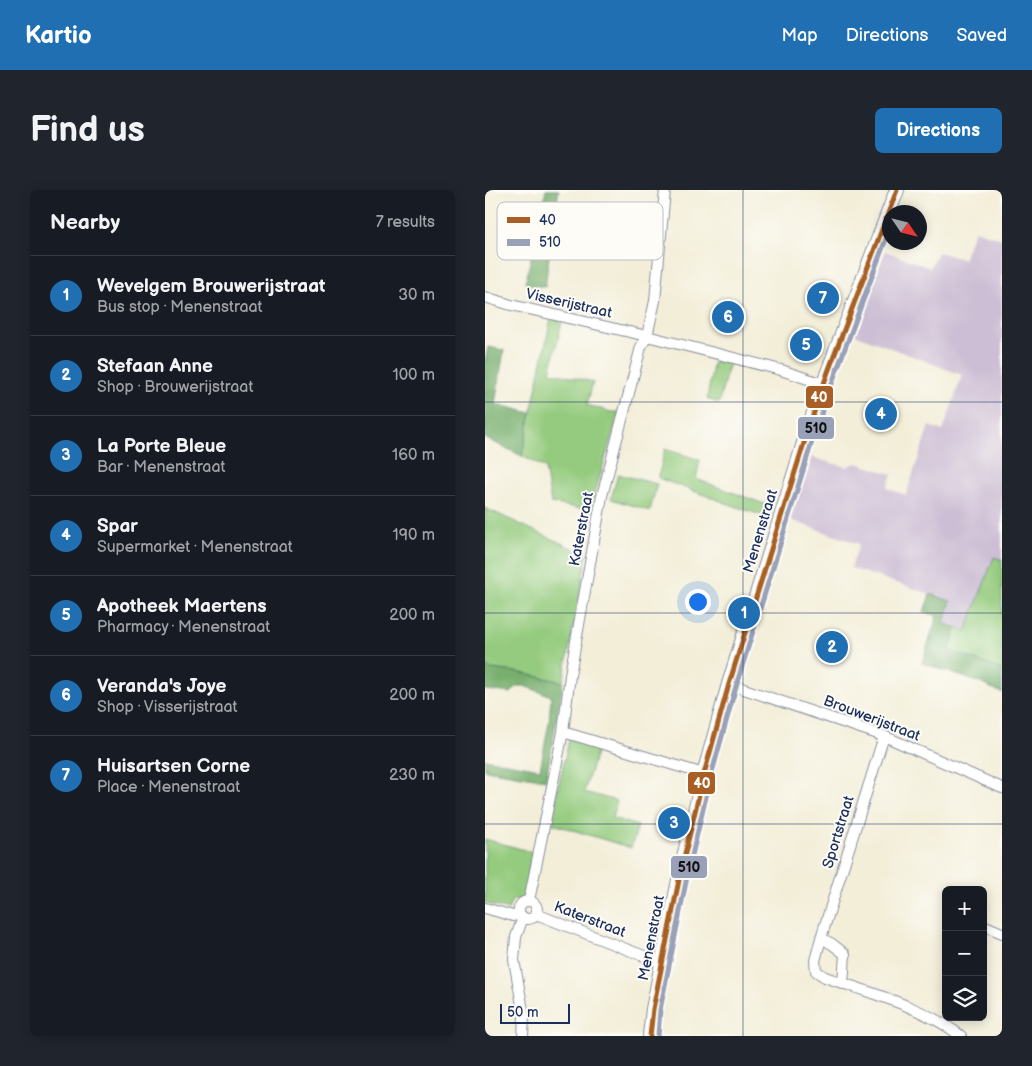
<!DOCTYPE html>
<html lang="en">
<head>
<meta charset="utf-8">
<style>
	body { margin:0; font-family:"Balsamiq Sans",sans-serif; background:#20242c; color:#f1f3f6 }
	.controls { position:absolute; right:15px; bottom:15px; display:grid; overflow:hidden; border-radius:8px; box-shadow:0 2px 12px #0003 }
	.controls button { width:45px; height:45px; display:grid; place-items:center; padding:0; border:0; border-bottom:1px solid #363941; background:#171b24; color:#f1f3f6; font:25px sans-serif }
	.compass { position:absolute; left:397px; top:15px; width:45px; height:45px; border-radius:50%; background:#171b24; box-shadow:0 2px 12px #0003; rotate:125deg }
	.scale { position:absolute; left:15px; bottom:12px; width:70px; box-sizing:border-box; padding-left:5px; border:2px solid #1b2f5e; border-top:0; font-size:14px; line-height:18px; white-space:nowrap; color:#1b2f5e; -webkit-text-stroke:4px #fdfcf7; paint-order:stroke }
	.you { position:absolute; left:212px; top:411px; width:18px; height:18px; margin:-12px; border:4px solid #fff; border-radius:50%; background:#1a73e8; box-shadow:0 0 0 8px #1a73e833 }
	.badge { display:grid; place-items:center; width:32px; height:32px; border-radius:50%; background:#1f6fb2; color:#fff; font-size:16px; font-weight:700 }
	.pin { position:absolute; translate:-50% -50%; border:2px solid #fff; box-shadow:0 1px 5px #0006 }
	.list { margin:0; padding:0; list-style:none }
	h2 { display:flex; justify-content:space-between; align-items:center; height:65px; margin:0; padding:0 20px; font-size:21px }
	h2 small { font-size:16px; font-weight:400; color:#9ea1a6 }
	.list li { display:grid; grid-template-columns:32px 1fr auto; gap:15px; align-items:center; box-sizing:border-box; height:80px; padding:0 20px; border-top:1px solid #363941 }
	.list b { display:block; font-size:19px; white-space:nowrap }
	.list p { margin:0; font-size:16px; white-space:nowrap; color:#9ea1a6 }
	.list em { font-size:16px; font-style:normal; color:#9ea1a6 }
	.icon { flex:none; width:28px; height:28px; fill:none; stroke:currentColor; stroke-width:2; stroke-linecap:round; stroke-linejoin:round }
	.map { position:relative; flex:none; width:517px; height:846px; overflow:hidden; border-radius:8px }
	header { display:flex; align-items:center; gap:30px; box-sizing:border-box; height:70px; padding:0 25px; background:#1f6fb2; color:#fff }
	header strong { font-size:24px }
	nav { display:flex; gap:28px; margin-inline-start:auto; font-size:18px }
	.intro { display:flex; align-items:center; justify-content:space-between; box-sizing:border-box; height:120px; padding:0 30px }
	h1 { margin:0; font-size:35px }
	.button { padding:12px 22px; border-radius:8px; background:#1f6fb2; color:#fff; font-size:18px; font-weight:700 }
	main { display:flex; gap:30px; padding:0 30px }
	aside { flex:1; background:#171b24; border-radius:8px; box-shadow:0 2px 12px #0003 }
	.map>svg:first-child { display:block }
	.industrial { fill:#ccbed4 }
	.green { fill:#94cb7e; stroke:#587d6e }
	.forest { fill:#77af6d; stroke:#496f66 }
	.lines { fill:none; stroke-linecap:round; stroke-linejoin:round }
	.street-casing { stroke:#878e9b; stroke-width:12 }
	.secondary-casing { stroke:#878e9b; stroke-width:16 }
	.street { stroke:#fff; stroke-width:10 }
	.secondary { stroke:#fff; stroke-width:14 }
	.bus-1-casing { stroke:#fdfcf7; stroke-width:9 }
	.bus-2-casing { stroke:#fdfcf7; stroke-width:9 }
	.bus-1 { stroke:#a85e24; stroke-width:5 }
	.bus-2 { stroke:#98a1b7; stroke-width:5 }
	.grid { fill:none; stroke:#1b2f5e; stroke-width:1; stroke-opacity:0.55 }
	.labels { text-anchor:middle; stroke-width:4; stroke-linejoin:round; paint-order:stroke }
	.street-label { font-size:15px; fill:#1b2f5e; stroke:#fdfcf7 }
	.key { fill:#fdfcf7; stroke:#b9bec9; stroke-width:1 }
	.key-label { font-size:14px; fill:#1b2f5e }
	.line-badge { stroke:#fdfcf7; stroke-width:2 }
	.badge-label { font-size:14px; text-anchor:middle; font-weight:bold; fill:#fff }
	.pale-badge-label { font-size:14px; text-anchor:middle; font-weight:bold; fill:#111 }
</style>
</head>
<body>
<header>
<strong>Kartio</strong>
<nav><a>Map</a><a>Directions</a><a>Saved</a></nav>
</header>
<div class="intro"><h1>Find us</h1><a class="button">Directions</a></div>
<main>
<aside>
<h2>Nearby<small>7 results</small></h2>
<ul class="list">
<li><span class="badge">1</span><div><b>Wevelgem Brouwerijstraat</b><p>Bus stop · Menenstraat</p></div><em>30 m</em></li>
<li><span class="badge">2</span><div><b>Stefaan Anne</b><p>Shop · Brouwerijstraat</p></div><em>100 m</em></li>
<li><span class="badge">3</span><div><b>La Porte Bleue</b><p>Bar · Menenstraat</p></div><em>160 m</em></li>
<li><span class="badge">4</span><div><b>Spar</b><p>Supermarket · Menenstraat</p></div><em>190 m</em></li>
<li><span class="badge">5</span><div><b>Apotheek Maertens</b><p>Pharmacy · Menenstraat</p></div><em>200 m</em></li>
<li><span class="badge">6</span><div><b>Veranda's Joye</b><p>Shop · Visserijstraat</p></div><em>200 m</em></li>
<li><span class="badge">7</span><div><b>Huisartsen Corne</b><p>Place · Menenstraat</p></div><em>230 m</em></li>
</ul>
</aside>
<div class="map">
<svg width="517" height="846" viewBox="0 0 517 846">
	<rect width="100%" height="100%" fill="#fdfcf7"/>
	<filter id="ink" filterUnits="userSpaceOnUse"><feTurbulence type="fractalNoise" baseFrequency=".02" numOctaves="2"/><feDisplacementMap in="SourceGraphic" scale="10" xChannelSelector="R" yChannelSelector="G"/><feConvolveMatrix kernelMatrix="1 2 1 2 8 2 1 2 1" color-interpolation-filters="sRGB"/></filter>
	<filter id="wash" filterUnits="userSpaceOnUse"><feTurbulence type="fractalNoise" baseFrequency=".0096" numOctaves="4" result="noise"/><feDisplacementMap in="SourceGraphic" scale="20" xChannelSelector="R" yChannelSelector="G"/><feGaussianBlur stdDeviation="1.12" result="paint"/><feColorMatrix in="noise" values="0 0 0 0 0 0 0 0 0 0 0 0 0 0 0 0 0 1.4 0 .05"/><feComposite in="paint" operator="in"/></filter>
	<g filter="url(#wash)">
		<rect width="100%" height="100%" fill="#f3eed8"/>
		<!-- industrial -->
		<path class="industrial" d="M490,40L517,49V370L509,368L481,442L459,433L466,411L366,378L374,354L305,330L326,267L361,277L371,273L407,284L402,298L421,305L444,236L458,241L477,185L369,144L400,61L445,78L453,62L478,69Z"/>
		<!-- green -->
		<g class="green">
			<path d="M66,128L77,132L65,182L108,192L102,215L126,222H134L109,306L106,321L66,313L60,278L37,266Z"/>
			<path d="M229,169L244,173L234,213L222,209Z"/>
			<path d="M180,259L215,270L211,289L285,316L282,327L252,317L173,288Z"/>
			<path d="M133,284L172,294L165,321L126,309Z"/>
			<path d="M0,318L102,365L78,492L31,482L6,479L0,475Z"/>
			<path d="M509,367L517,370V480L464,460L471,438L481,441Z"/>
			<path d="M84,549L113,557L99,602L132,611L127,628L153,636L146,658L65,633Z"/>
			<path d="M0,649L47,662L41,702L37,709L27,710L23,720L0,713Z"/>
		</g>
		<!-- forest -->
		<g class="forest">
			<path d="M61,0H74L69,28L60,97L40,94Z"/>
			<path d="M3,157L19,160L10,214L46,223L37,266L0,248V172Z"/>
			<path d="M445,404L466,411L459,433L471,438L464,460L517,480V503L493,492L437,473L452,426L439,422Z"/>
			<path d="M0,475L6,479L31,482L78,492L61,590L0,580V569L55,579L64,532L66,506L39,496H32L26,503L0,500Z"/>
		</g>
	</g>
	<g filter="url(#ink)">
		<g class="lines">
			<defs>
				<g id="street">
					<path d="M0,107L26,115L162,146L296,180L338,194"/>
					<path d="M244,494L399,546L517,598"/>
					<path d="M78,542L219,584"/>
					<path d="M399,546L336,748L330,771L331,781L340,787C385,803 439,817 476,846"/>
					<path d="M44,711L78,542L85,485L117,306L156,157L162,146L170,111L180,0"/>
					<circle cx="43" cy="720" r="9"/>
					<path d="M0,718L28,726L35,724"/>
					<path d="M51,724L177,773"/>
					<path d="M38,727L31,747L29,770L39,826L38,846"/>
					<path d="M498,735L517,743"/>
					<path d="M336,748L347,754L360,764L358,794"/>
				</g>
				<path id="secondary" d="M165,846L168,819L196,680L219,584L244,494L324,237L343,182L412,0"/>
			</defs>
			<!-- street casing -->
			<use href="#street" class="street-casing"/>
			<!-- secondary casing -->
			<use href="#secondary" class="secondary-casing"/>
			<!-- street -->
			<use href="#street" class="street"/>
			<!-- secondary -->
			<use href="#secondary" class="secondary"/>
			<defs>
				<path id="bus-1" d="M165,846L168,819L196,680L219,584L244,494L324,237L343,182L412,0"/>
				<path id="bus-2" d="M173,846L175,820L203,682L226,586L251,496L331,239L350,185L404,41"/>
			</defs>
			<!-- bus-1 casing -->
			<use href="#bus-1" class="bus-1-casing"/>
			<!-- bus-2 casing -->
			<use href="#bus-2" class="bus-2-casing"/>
			<!-- bus-1 -->
			<use href="#bus-1" class="bus-1"/>
			<!-- bus-2 -->
			<use href="#bus-2" class="bus-2"/>
		</g>
	</g>
	<!-- grid -->
	<path class="grid" d="M258,0V846M0,212H517M0,423H517M0,634H517"/>
	<g class="labels">
		<!-- street labels -->
		<g class="street-label">
			<text transform="translate(84 113) rotate(13)" y="5">Visserijstraat</text>
			<text transform="translate(96 339) rotate(-79)" y="5">Katerstraat</text>
			<text transform="translate(275 341) rotate(-73)" y="5">Menenstraat</text>
			<text transform="translate(387 528) rotate(21)" y="5">Brouwerijstraat</text>
			<text transform="translate(353 642) rotate(-73)" y="5">Sportstraat</text>
			<text transform="translate(105 729) rotate(21)" y="5">Katerstraat</text>
			<text transform="translate(166 748) rotate(-79)" y="5">Menenstraat</text>
		</g>
	</g>
	<!-- legend -->
	<rect x="12" y="12" width="166" height="58" rx="8" class="key"/>
	<rect x="22" y="27" width="23" height="6" fill="#a85e24"/>
	<rect x="22" y="49" width="23" height="7" fill="#98a1b7"/>
	<g class="key-label">
		<text x="54" y="35">40</text>
		<text x="54" y="57">510</text>
	</g>
	<g class="line-badge">
		<rect x="320" y="195" width="29" height="24" rx="5" fill="#a85e24"/>
		<rect x="312" y="226" width="38" height="24" rx="5" fill="#98a1b7"/>
		<rect x="202" y="581" width="29" height="24" rx="5" fill="#a85e24"/>
		<rect x="185" y="665" width="38" height="24" rx="5" fill="#98a1b7"/>
	</g>
	<g class="badge-label">
		<text x="334" y="212">40</text>
		<text x="217" y="598">40</text>
	</g>
	<g class="pale-badge-label">
		<text x="331" y="243">510</text>
		<text x="204" y="682">510</text>
	</g>
</svg>
<div class="controls">
<button>+</button>
<button>−</button>
<button><svg class="icon" aria-label="layers" viewBox="0 0 24 24"><path d="M12 4l9 5-9 5-9-5zM3 14l9 5 9-5"/></svg></button>
</div>
<svg class="compass" viewBox="-18 -18 36 36"><path d="M0-13l5 13h-10z" fill="#e53935"/><path d="M0 13l5-13h-10z" fill="#9ea1a6"/></svg>
<div class="scale">50 m</div>
<div class="you"></div>
<div class="pin badge" style="left:259px;top:423px">1</div>
<div class="pin badge" style="left:347px;top:457px">2</div>
<div class="pin badge" style="left:189px;top:633px">3</div>
<div class="pin badge" style="left:396px;top:224px">4</div>
<div class="pin badge" style="left:321px;top:155px">5</div>
<div class="pin badge" style="left:243px;top:127px">6</div>
<div class="pin badge" style="left:338px;top:108px">7</div>
</div>
</main>
</body>
</html>
